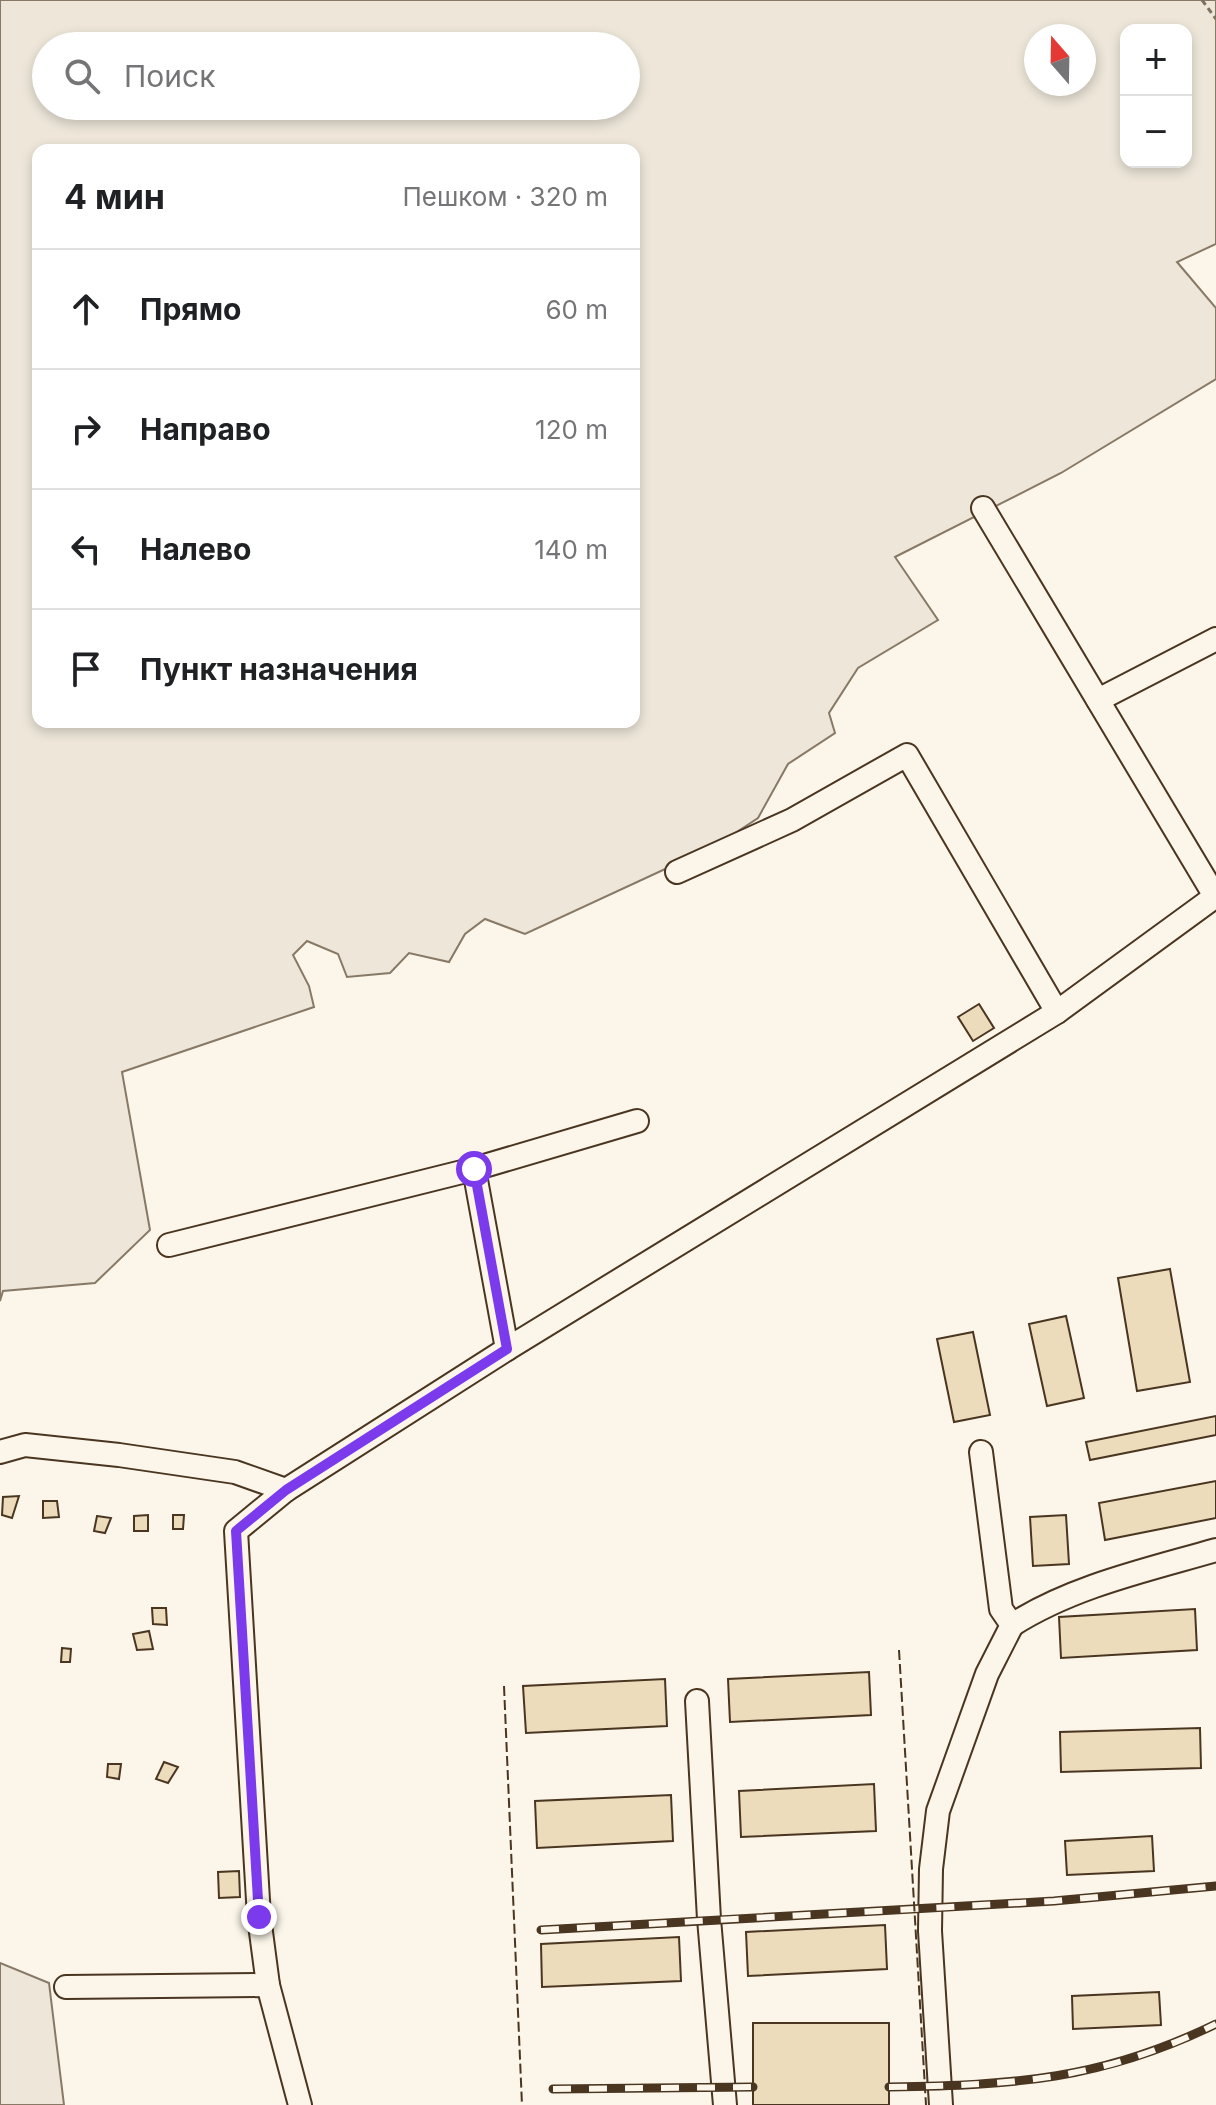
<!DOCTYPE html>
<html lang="ru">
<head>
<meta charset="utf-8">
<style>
	body { margin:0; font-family:Inter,sans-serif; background:#f6f6f6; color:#202124 }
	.controls { position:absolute; right:24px; top:24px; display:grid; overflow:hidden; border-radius:16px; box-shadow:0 4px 12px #0003 }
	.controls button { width:72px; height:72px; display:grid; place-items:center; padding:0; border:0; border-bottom:2px solid #e0e0e0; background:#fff; color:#202124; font:40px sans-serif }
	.compass { position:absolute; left:1024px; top:24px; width:72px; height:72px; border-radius:50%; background:#fff; box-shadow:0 4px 12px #0003; rotate:340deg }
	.stop { position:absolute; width:24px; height:24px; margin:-18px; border:6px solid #7c3aed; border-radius:50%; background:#fff }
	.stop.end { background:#7c3aed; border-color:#fff; box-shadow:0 2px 8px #0008 }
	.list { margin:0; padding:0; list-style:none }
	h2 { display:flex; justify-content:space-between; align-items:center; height:104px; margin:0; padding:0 32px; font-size:34px }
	h2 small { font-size:26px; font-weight:400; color:#757577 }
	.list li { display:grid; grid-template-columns:52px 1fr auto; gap:24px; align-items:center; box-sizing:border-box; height:120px; padding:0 32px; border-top:2px solid #e0e0e0 }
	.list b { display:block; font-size:30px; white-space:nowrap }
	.list em { font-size:26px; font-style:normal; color:#757577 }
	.icon { flex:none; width:44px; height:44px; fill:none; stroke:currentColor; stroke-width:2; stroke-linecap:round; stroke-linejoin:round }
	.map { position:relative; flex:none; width:1216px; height:2105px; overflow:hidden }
	.search { position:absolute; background:#fff; box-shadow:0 4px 12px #0003; left:32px; top:32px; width:608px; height:88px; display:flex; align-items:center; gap:20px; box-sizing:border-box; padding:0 28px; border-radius:44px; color:#757577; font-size:30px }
	.panel { position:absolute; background:#fff; box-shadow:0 4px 12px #0003; left:32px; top:144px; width:608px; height:584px; border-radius:16px }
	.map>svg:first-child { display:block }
	.green { fill:#ede6d9; stroke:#887966; stroke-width:2; fill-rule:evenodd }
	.building { fill:#ecdcbc; stroke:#4a3520; stroke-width:2 }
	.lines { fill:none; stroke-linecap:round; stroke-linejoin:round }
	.minor-casing { stroke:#4a3520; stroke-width:26 }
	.path { stroke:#7f6f5c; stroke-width:3; stroke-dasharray:6 4; stroke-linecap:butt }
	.minor { stroke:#fbf6e9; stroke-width:22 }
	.rail-casing { stroke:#4a3520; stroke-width:9 }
	.rail { stroke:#fbf6e9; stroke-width:6; stroke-dasharray:18; stroke-linecap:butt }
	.fence { stroke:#4a3520; stroke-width:2; stroke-dasharray:10 4; stroke-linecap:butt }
	.route { stroke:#7c3aed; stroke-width:10 }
</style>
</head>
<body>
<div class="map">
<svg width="1216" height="2105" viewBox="0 0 1216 2105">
	<rect width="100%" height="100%" fill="#fbf6e9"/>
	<!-- green -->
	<g class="green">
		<path d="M0,0H1216V244L1177,262L1216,308V379L1061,473L895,557L938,620L858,668L829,713L835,733L788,764L758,818L717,845L525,934L485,919L465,934L449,962L409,953L390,973L347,977L338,954L307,941L293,955L309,986L314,1007L122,1072L150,1230L95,1283L3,1291L0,1301ZM1126,30H1186V162H1126ZM1036,36H1084V84H1036ZM46,46H626V106H46ZM38,150H634V722H38Z"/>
		<path d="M0,1963L49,1983L64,2105H0Z"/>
	</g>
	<!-- building -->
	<g class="building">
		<path d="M979,1004L994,1028L973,1041L958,1017Z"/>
		<path d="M1170,1269L1190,1382L1137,1391L1118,1278Z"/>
		<path d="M1066,1316L1084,1398L1047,1406L1029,1324Z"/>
		<path d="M973,1332L990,1415L954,1422L937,1339Z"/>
		<path d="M1216,1416V1435L1090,1460L1086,1442Z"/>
		<path d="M1216,1481V1518L1105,1540L1099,1503Z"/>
		<path d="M19,1496L12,1518L2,1515L3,1497Z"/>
		<path d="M43,1501H57L59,1517L43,1518Z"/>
		<path d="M148,1515V1531H134V1516Z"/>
		<path d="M173,1515H184L183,1529H173Z"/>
		<path d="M1066,1515L1069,1564L1033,1566L1030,1517Z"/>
		<path d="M97,1516L111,1518L105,1533L94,1531Z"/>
		<path d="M152,1608H166L167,1625L153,1624Z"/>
		<path d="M1195,1609L1197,1650L1061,1658L1059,1617Z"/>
		<path d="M149,1631L153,1649L137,1650L133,1634Z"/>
		<path d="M62,1648L71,1649L70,1662H61Z"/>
		<path d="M869,1672L871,1715L730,1722L728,1679Z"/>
		<path d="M665,1679L667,1726L526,1733L523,1686Z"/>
		<path d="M1200,1728L1201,1768L1061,1772L1060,1732Z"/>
		<path d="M164,1762L178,1767L168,1783L156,1779Z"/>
		<path d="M108,1764H121L119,1779L107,1777Z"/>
		<path d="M874,1784L876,1831L741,1837L739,1791Z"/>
		<path d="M671,1795L673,1841L537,1848L535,1801Z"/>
		<path d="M1152,1836L1154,1871L1067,1875L1065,1841Z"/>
		<path d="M239,1871L240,1897L219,1898L218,1872Z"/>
		<path d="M885,1925L887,1969L748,1976L746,1932Z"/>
		<path d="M679,1937L681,1981L542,1987L541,1944Z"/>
		<path d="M1159,1992L1161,2025L1073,2029L1072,1996Z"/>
		<rect x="753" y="2023" width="136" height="82"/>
	</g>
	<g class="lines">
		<defs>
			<g id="minor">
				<path d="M983,508L1215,896"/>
				<path d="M1098,700L1216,639"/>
				<path d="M677,872L792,820L907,755L1057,1012"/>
				<path d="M474,1169L507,1349"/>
				<path d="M169,1245L474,1169L637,1121"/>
				<path d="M0,1452L25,1445L119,1455L235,1472L286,1490"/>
				<path d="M1012,1625C1073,1586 1147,1570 1216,1550"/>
				<path d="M697,1701L709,1919L725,2105"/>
				<path d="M66,1987L268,1985"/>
				<path d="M300,2105L268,1985L259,1917L236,1531L286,1490L507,1349L1057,1012L1216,896"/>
				<path d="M941,2105L930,1931L931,1869L938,1811L987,1674L1012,1625L1001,1609L981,1452"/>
			</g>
		</defs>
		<!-- minor casing -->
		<use href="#minor" class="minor-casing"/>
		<!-- path -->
		<path class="path" d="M1202,0L1216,19"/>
		<!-- minor -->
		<use href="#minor" class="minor"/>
		<defs>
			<g id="rail">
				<path d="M541,1930L1054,1901L1216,1886"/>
				<path d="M889,2087C1015,2085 1101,2080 1216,2024"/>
				<path d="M553,2089L753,2087"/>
			</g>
		</defs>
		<!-- rail casing -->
		<use href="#rail" class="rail-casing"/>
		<!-- rail -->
		<use href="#rail" class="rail"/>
		<!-- fence -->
		<g class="fence">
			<path d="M899,1650L926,2105"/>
			<path d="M504,1686L522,2105"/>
		</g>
	</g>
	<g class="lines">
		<!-- route -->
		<path class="route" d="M259,1917L236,1531L286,1490L507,1349L474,1169"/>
	</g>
</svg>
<div class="controls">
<button>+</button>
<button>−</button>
</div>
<svg class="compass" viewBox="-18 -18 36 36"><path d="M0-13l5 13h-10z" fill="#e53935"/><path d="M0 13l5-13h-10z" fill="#757577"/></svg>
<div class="stop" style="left:474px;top:1169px"></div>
<div class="stop end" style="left:259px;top:1917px"></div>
<div class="search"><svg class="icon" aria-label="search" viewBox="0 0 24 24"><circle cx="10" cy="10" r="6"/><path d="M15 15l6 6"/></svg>Поиск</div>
<section class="panel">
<h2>4 мин<small>Пешком · 320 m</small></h2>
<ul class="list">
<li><svg class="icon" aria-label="ahead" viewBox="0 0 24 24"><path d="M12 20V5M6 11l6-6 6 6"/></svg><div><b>Прямо</b></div><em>60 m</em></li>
<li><svg class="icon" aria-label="right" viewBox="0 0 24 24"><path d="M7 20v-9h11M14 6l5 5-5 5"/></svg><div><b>Направо</b></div><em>120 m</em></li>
<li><svg class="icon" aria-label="left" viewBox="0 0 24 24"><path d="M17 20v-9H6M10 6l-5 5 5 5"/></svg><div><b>Налево</b></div><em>140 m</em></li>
<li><svg class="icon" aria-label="arrive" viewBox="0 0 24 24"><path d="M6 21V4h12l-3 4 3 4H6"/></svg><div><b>Пункт назначения</b></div></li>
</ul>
</section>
</div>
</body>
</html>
